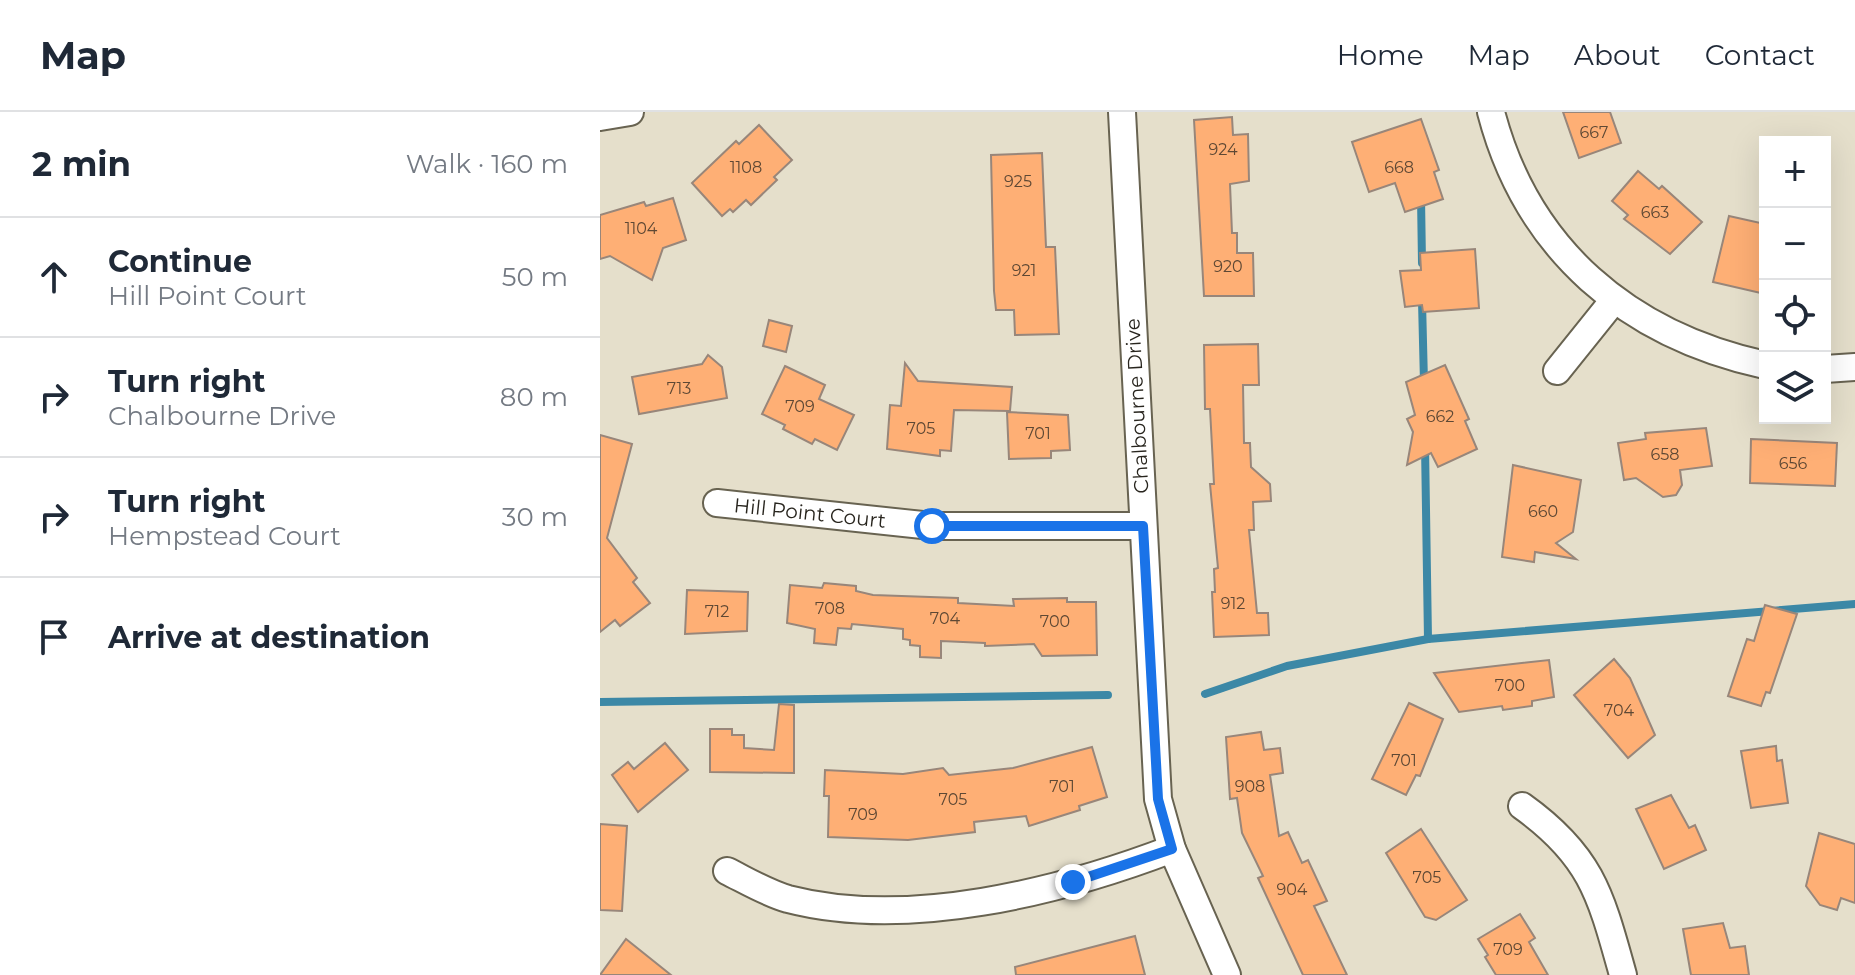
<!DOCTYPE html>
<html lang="en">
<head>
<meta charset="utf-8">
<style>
	body { margin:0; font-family:Montserrat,sans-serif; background:#f2f2f3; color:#1f2937 }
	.controls { position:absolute; right:24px; top:24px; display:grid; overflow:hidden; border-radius:0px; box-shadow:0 8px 32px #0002 }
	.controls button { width:72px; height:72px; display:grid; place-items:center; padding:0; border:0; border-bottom:2px solid #e0e1e3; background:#fff; color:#1f2937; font:40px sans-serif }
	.stop { position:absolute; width:24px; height:24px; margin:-18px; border:6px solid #1a73e8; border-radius:50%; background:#fff }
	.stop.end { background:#1a73e8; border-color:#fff; box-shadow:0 2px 8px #0008 }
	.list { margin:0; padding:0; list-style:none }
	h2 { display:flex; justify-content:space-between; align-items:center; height:104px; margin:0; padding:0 32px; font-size:34px }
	h2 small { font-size:26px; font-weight:400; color:#747a83 }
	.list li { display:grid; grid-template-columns:52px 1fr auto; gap:24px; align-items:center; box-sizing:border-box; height:120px; padding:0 32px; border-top:2px solid #e0e1e3 }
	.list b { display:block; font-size:30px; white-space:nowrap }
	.list p { margin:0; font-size:26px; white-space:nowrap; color:#747a83 }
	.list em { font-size:26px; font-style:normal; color:#747a83 }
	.icon { flex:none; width:44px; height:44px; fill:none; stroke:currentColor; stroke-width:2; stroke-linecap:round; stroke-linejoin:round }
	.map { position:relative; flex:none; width:1255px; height:863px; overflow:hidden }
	header { display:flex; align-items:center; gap:48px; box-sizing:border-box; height:112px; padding:0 40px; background:#fff; border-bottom:2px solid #e0e1e3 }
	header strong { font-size:38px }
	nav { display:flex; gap:44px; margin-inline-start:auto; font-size:28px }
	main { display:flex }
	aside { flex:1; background:#fff }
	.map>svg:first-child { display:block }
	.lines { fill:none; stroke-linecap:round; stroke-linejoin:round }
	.stream { stroke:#3c88a6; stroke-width:8 }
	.building { fill:#feaf75; stroke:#98867a; stroke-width:2 }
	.street-casing { stroke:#686351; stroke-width:30 }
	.street { stroke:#fff; stroke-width:26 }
	.route { stroke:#1a73e8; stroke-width:10 }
	.labels { text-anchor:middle; stroke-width:7; stroke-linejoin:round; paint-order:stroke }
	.number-label { font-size:16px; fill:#5e4834 }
	.street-label { font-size:20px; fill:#28251e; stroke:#fff }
</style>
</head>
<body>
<header>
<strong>Map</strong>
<nav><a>Home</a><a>Map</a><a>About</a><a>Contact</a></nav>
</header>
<main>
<aside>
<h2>2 min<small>Walk · 160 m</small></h2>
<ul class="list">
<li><svg class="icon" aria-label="ahead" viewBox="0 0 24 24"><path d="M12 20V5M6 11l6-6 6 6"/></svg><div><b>Continue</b><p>Hill Point Court</p></div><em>50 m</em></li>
<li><svg class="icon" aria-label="right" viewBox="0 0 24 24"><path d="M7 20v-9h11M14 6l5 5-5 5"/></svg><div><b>Turn right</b><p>Chalbourne Drive</p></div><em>80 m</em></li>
<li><svg class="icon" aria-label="right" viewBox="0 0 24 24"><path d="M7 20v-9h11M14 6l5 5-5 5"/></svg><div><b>Turn right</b><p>Hempstead Court</p></div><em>30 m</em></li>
<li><svg class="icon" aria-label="arrive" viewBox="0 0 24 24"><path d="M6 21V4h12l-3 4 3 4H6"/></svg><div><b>Arrive at destination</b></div></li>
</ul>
</aside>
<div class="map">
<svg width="1255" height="863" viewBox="0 0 1255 863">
	<rect width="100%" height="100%" fill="#e5dfcb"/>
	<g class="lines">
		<!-- stream -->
		<g class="stream">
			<path d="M821,85L822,151"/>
			<path d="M822,189L824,271"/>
			<path d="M825,333L828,527"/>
			<path d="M605,582L687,554L828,527L1255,492"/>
			<path d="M0,590L508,583"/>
		</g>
	</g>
	<!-- building -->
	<g class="building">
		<path d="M963,0H1010L1021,31L979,46Z"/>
		<path d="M632,5L633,23L648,22L649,69L630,72L632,121H637V141H653L654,184H604L594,8Z"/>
		<path d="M821,7L839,58L834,60L843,87L805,100L795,71L769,80L752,30Z"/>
		<path d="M159,13L192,48L174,65L177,68L151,93L146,88L133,100L130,97L122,104L92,71L136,29L139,32Z"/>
		<path d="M442,41L446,135H455L459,222L415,223L414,198H396L394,179L391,43Z"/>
		<path d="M1038,59L1059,77L1062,74L1102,110L1070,142L1024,107L1028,103L1012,89Z"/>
		<path d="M73,86L86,128L63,136L52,168L10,144L0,147V103L44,90L46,94Z"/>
		<path d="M1129,104L1165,112V182L1113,170Z"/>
		<path d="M875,137L879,196L823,200L822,193L805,195L800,159L821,158L820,141Z"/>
		<path d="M169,208L192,214L186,240L163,234Z"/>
		<path d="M658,232L659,273H643L644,331H650L651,355L670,372L671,389L653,390L654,418H649L657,501H668L669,523L614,525L612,480H615L614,457L618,456L610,372H614L610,297H605L604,233Z"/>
		<path d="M108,243L122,255L127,286L39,302L32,265L102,252Z"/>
		<path d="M305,251L318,269L412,275L410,299L354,298L351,339L340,338V344L287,337L290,293L301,294Z"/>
		<path d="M845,253L869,307L865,309L877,337L838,355L831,341L807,353L813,320L807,307L815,303L806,270Z"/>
		<path d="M185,254L225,273L219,287L254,303L237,338L215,327L212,332L183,317L185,313L162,302Z"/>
		<path d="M407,300L468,303L470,338L451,339V346L409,347Z"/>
		<path d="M1106,316L1112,354L1080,358L1082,373L1076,383L1063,385L1036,366L1024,368L1018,331L1046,327L1045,321Z"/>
		<path d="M0,323L32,332L7,426L37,466L33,470L50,491L20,514L15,508L0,520Z"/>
		<path d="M1151,327L1237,331L1235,374L1150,371Z"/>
		<path d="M913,353L981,368L973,420L956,431L976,447L935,440L934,450L902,445Z"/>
		<path d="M224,471L256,474V479L273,483L358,486V491L414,494L413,487L467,486V490H496L497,543L442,544L434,532L385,534V531L341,529V546L320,545V534L310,533V528L303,527V517L252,512L251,517L238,516L236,533L214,531L215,517L187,511L190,473L222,476Z"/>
		<path d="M87,478L148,480L147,519L85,522Z"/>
		<path d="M1165,493L1197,502L1170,581L1166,580L1161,594L1128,584L1147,527L1154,529Z"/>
		<path d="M1014,547L1030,566L1055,623L1028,646L974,583Z"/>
		<path d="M949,548L954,585L932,589V594L903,598L902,594L859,600L834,561Z"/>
		<path d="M809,591L843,607L820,664L816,663L806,683L772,667Z"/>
		<path d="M179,592L194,593V661L110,660V617H132V623H144V636L174,638Z"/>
		<path d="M661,620L664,638L680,636L683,661L670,663L679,724L688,720L702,751L708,748L727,789L714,794L747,863H703L658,766L663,764L642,721L637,686L630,687L626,625Z"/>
		<path d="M65,631L88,658L38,700L12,663L28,650L34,657Z"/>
		<path d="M1176,634L1177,649L1182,648L1188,691L1151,696L1141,639Z"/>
		<path d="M492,635L507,685L479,694L480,698L429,714L426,704L374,710L375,720L308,728L228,725L229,684H224L225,658L303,662L343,656L349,663L413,656Z"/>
		<path d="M1071,683L1089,716L1095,713L1106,738L1064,757L1036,697Z"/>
		<path d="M0,712L27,714L22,799L0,798Z"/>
		<path d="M821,717L867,788L836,808L825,805L786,741Z"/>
		<path d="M1219,721L1255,732V791L1241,786L1237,798L1220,793L1206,774Z"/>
		<path d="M920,802L935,826L929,830L948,863H896L885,845L888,843L878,827Z"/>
		<path d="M1123,811L1130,836L1145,834L1149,863H1091L1083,817Z"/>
		<path d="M535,824L545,863H416L415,855Z"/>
		<path d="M26,827L71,863H0Z"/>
	</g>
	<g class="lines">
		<defs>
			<g id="street">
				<path d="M522,0L558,687L572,737L627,863"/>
				<path d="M891,0C927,138 1028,223 1165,253"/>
				<path d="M0,5L30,0"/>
				<path d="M1225,257L1255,255"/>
				<path d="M957,259L1014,188"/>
				<path d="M117,391L332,414H543"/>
				<path d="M922,694C992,744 1001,784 1023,863"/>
				<path d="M127,759C147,769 167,781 188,787C308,818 459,780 572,737"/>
			</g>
		</defs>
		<!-- street casing -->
		<use href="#street" class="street-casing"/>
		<!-- street -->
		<use href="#street" class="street"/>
	</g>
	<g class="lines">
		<!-- route -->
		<path class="route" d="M332,414H543L558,687L572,737L473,770"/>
	</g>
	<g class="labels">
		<!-- number labels -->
		<g class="number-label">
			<text x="994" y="26">667</text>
			<text x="623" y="43">924</text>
			<text x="146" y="61">1108</text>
			<text x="799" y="61">668</text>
			<text x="418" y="75">925</text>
			<text x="1055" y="106">663</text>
			<text x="41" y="122">1104</text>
			<text x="628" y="160">920</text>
			<text x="424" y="164">921</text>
			<text x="79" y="282">713</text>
			<text x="200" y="300">709</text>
			<text x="840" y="310">662</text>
			<text x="321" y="322">705</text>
			<text x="438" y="327">701</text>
			<text x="1065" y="348">658</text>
			<text x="1193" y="357">656</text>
			<text x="943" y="405">660</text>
			<text x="633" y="497">912</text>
			<text x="230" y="502">708</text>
			<text x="117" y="505">712</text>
			<text x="345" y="512">704</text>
			<text x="455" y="515">700</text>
			<text x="910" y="579">700</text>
			<text x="1019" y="604">704</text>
			<text x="804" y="654">701</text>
			<text x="462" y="680">701</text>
			<text x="650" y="680">908</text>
			<text x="353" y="693">705</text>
			<text x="263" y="708">709</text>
			<text x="827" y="771">705</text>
			<text x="692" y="783">904</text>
			<text x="908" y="843">709</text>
		</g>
		<!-- street labels -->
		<g class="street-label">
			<text transform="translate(537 294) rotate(-93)" y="7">Chalbourne Drive</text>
			<text transform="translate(210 401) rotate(6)" y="7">Hill Point Court</text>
		</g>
	</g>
</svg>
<div class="controls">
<button>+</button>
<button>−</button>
<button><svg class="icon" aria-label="locate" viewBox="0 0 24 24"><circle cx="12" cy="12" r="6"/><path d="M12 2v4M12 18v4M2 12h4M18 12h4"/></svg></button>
<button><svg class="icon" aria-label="layers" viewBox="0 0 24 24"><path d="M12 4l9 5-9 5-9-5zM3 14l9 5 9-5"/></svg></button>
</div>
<div class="stop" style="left:332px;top:414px"></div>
<div class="stop end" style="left:473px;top:770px"></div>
</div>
</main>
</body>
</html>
